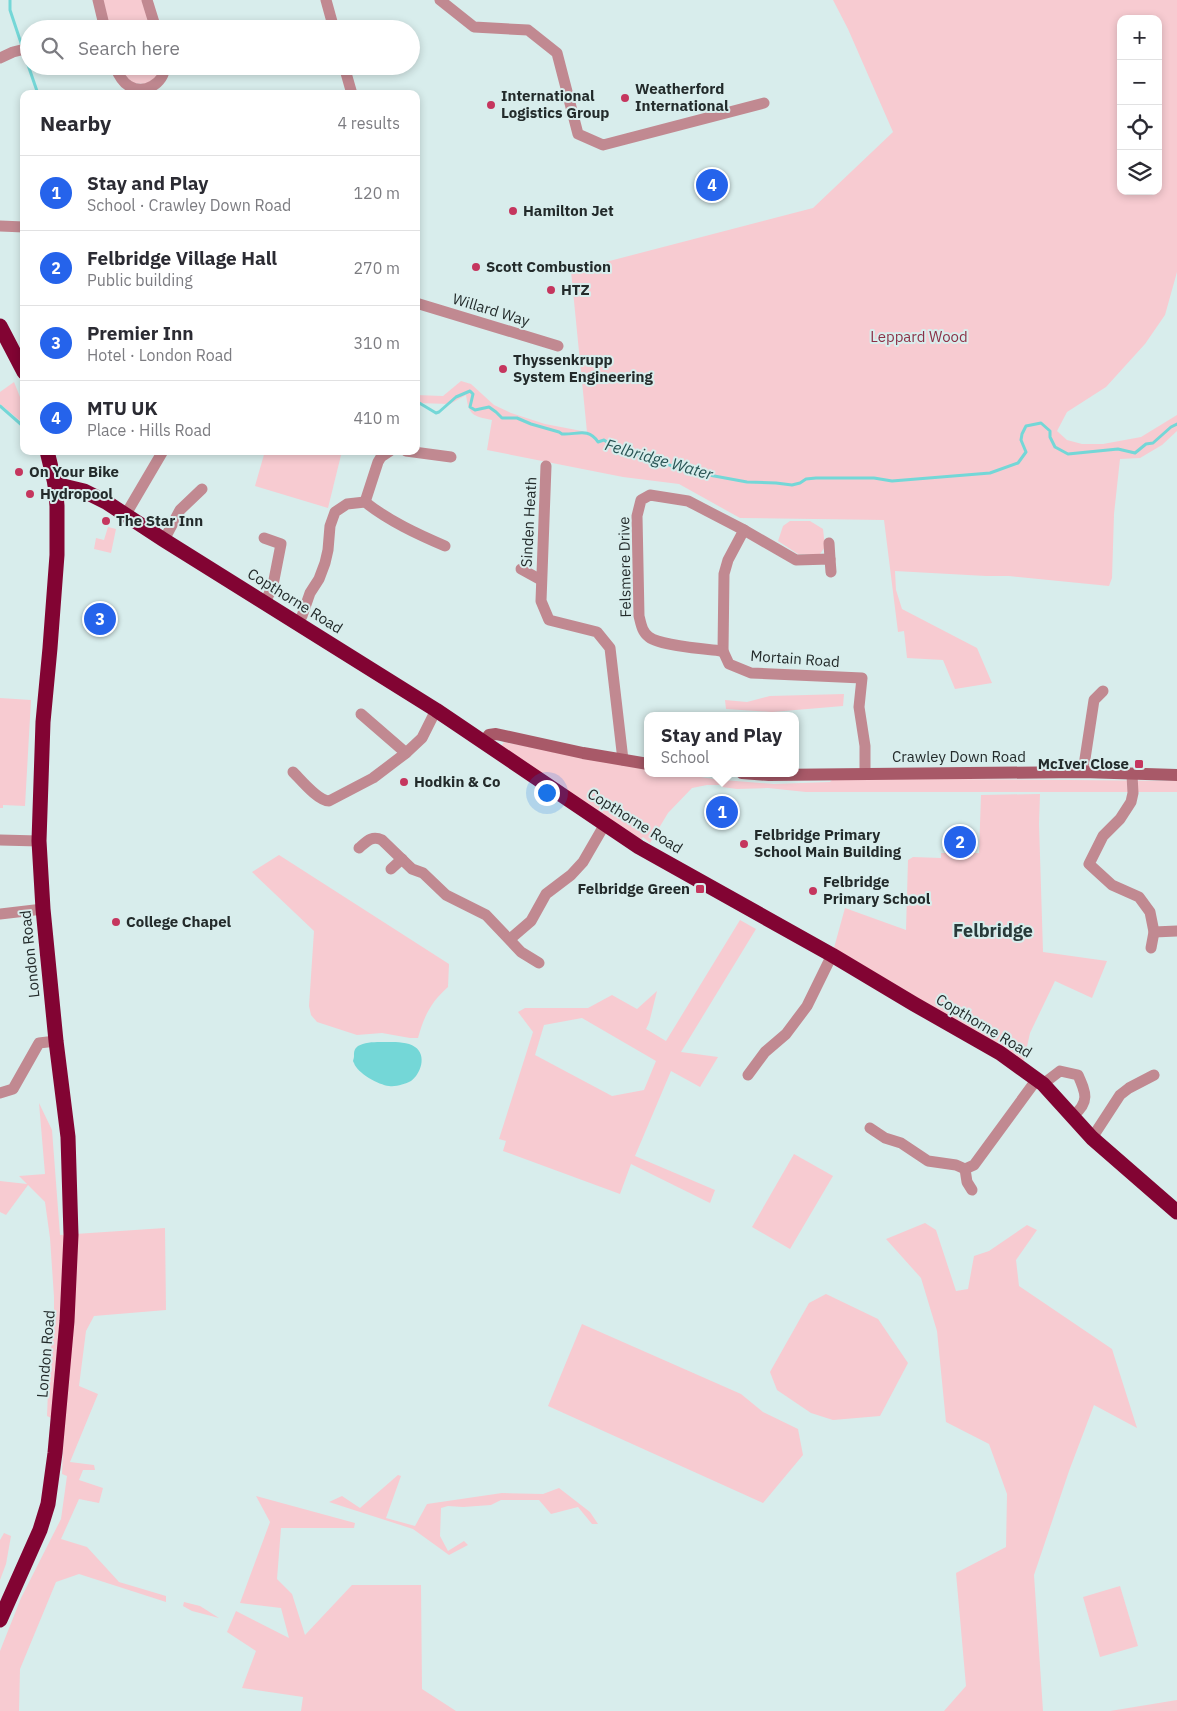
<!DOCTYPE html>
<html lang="en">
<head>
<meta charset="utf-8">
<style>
	body { margin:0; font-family:"IBM Plex Sans",sans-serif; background:#f7f7f7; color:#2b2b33 }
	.controls { position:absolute; right:15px; top:15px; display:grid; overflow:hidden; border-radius:10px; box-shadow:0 2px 8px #0003 }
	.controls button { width:45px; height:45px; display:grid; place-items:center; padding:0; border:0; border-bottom:1px solid #e1e1e2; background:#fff; color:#2b2b33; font:25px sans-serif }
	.you { position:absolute; left:546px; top:792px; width:18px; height:18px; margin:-12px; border:4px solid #fff; border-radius:50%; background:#1a73e8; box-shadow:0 0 0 8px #1a73e833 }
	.badge { display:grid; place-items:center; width:32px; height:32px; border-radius:50%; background:#2563eb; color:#fff; font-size:16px; font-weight:700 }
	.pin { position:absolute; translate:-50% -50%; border:2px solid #fff; box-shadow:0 1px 5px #0006 }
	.popup { position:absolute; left:644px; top:712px; width:155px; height:65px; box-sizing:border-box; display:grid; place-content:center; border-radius:10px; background:#fff; filter:drop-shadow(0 1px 4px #0005); font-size:16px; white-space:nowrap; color:#7c7c81 }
	.popup b { font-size:19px; color:#2b2b33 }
	.popup::after { content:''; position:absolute; left:50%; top:100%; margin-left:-10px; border:10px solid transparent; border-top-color:#fff }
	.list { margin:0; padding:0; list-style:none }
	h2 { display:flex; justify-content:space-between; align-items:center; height:65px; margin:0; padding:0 20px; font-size:21px }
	h2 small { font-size:16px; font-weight:400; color:#7c7c81 }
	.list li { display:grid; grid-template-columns:32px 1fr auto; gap:15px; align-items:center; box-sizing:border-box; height:75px; padding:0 20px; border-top:1px solid #e1e1e2 }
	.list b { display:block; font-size:19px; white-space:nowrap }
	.list p { margin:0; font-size:16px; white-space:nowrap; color:#7c7c81 }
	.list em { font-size:16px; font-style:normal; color:#7c7c81 }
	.icon { flex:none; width:28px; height:28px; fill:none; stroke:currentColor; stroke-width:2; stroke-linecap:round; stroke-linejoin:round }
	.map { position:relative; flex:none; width:1177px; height:1711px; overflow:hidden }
	.search { position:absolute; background:#fff; box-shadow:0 2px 8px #0003; left:20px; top:20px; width:400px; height:55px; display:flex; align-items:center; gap:12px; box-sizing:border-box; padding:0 18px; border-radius:28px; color:#7c7c81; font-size:19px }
	.panel { position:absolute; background:#fff; box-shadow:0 2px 8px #0003; left:20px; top:90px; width:400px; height:365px; border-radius:10px }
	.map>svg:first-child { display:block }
	.green { fill:#f7cbd1; fill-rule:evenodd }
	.water { fill:#74d7d7 }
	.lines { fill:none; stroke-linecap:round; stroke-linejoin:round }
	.stream { stroke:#74d7d7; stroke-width:3 }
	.street { stroke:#c18991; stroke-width:11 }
	.secondary { stroke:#a85968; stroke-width:12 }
	.highway { stroke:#820433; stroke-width:15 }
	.poi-dot { fill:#c5365e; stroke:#d8edec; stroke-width:2 }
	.labels { text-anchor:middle; stroke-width:4; stroke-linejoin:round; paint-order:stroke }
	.poi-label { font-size:15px; font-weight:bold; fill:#232b2b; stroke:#d8edec; text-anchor:start }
	.street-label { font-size:15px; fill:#232b2b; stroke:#d8edec }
	.park-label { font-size:15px; fill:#8b3147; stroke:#d8edec }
	.water-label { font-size:16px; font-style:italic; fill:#285454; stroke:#d8edec }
	.quarter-label { font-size:18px; font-weight:bold; fill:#283939; stroke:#d8edec }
</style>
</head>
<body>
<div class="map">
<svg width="1177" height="1711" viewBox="0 0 1177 1711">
	<rect width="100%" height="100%" fill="#d8edec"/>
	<!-- green -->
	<g class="green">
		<path d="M102,0H144L153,29H109Z"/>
		<path d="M833,0H1177V272L1165,315L1145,344L1106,387L1067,412L1057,431L1067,440L1082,444H1103L1141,437L1177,415V431L1162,445L1140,458L1120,459L1114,514L1112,578L1109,586L1009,576H986L895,571L896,590L902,609L977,648L992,683L955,689L943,660L907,658L904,631L898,632L884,520L740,518L679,484L623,477L487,450L492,420C472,416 469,415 466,395L450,404L416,403V395L443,396L461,381L471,384L494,405L511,413L545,424L587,432L571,271L813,208L893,132L848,29ZM1121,19H1158V191H1121Z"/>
		<path d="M119,66H161L159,76L148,84L131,83Z"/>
		<path d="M14,382L24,407V424L0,404V392Z"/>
		<path d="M265,451H342L328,508L255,486Z"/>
		<path d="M790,521H810L823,529L825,547L820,554H798L778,541L783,526Z"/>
		<path d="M108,527L116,529L111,553L94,549L96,538L104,540Z"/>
		<path d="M844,694L843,706L772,712L726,709L725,700L747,702L770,696Z"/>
		<path d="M0,698L31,700L25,806L3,805V808H0Z"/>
		<path d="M504,742L648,769V773H673L721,780L720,785H707L692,788L668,813L650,843L643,837L640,840L503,749L502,745Z"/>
		<path d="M834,778L1177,781V792H806L768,788L737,789L722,787L723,780L774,784L830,782Z"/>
		<path d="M1040,794L1039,824L1043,952L1107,961L1092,998L1055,981L1030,1033L1022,1069L832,955L845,908L906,930L908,860L913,857L941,858V853H979L981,795Z"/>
		<path d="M279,855L449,964L448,987C431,1002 424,1016 418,1038H410L382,1033L357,1035L317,1022L311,1015L309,1006L314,931L252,872Z"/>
		<path d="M740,920L756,929L681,1052L718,1057L700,1087L671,1071L635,1156L715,1190L710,1203L631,1164L620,1194L503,1151L506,1141L499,1139L533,1032L518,1012L525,1008H588L612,995L637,1009L657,991L649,1023L646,1029L666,1041ZM582,1018L656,1061L644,1090L612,1096L535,1055L544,1025Z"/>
		<path d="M39,1103L52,1130L60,1235L165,1228L166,1310L94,1316L86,1331L79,1386L98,1394L70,1462L94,1465L95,1470H83L79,1480L103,1488L99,1503L79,1499L61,1539L87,1547L119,1582L166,1596V1602L79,1574L56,1582L20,1669L19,1711H0V1651L21,1598L61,1519L67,1476L62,1474L64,1424L47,1416L49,1367L54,1320V1297L50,1238L45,1202L28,1185L6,1215L0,1212V1181L27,1184L19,1176L45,1174Z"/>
		<path d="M794,1154L833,1176L790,1249L752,1227Z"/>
		<path d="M925,1223L936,1230L956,1291L968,1289L974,1256L989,1251L1027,1225L1037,1230L1016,1260L1019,1286L1112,1349L1137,1428L1094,1405L1069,1471L1034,1575L1043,1711H944L966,1686L956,1573L1006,1547L1007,1494L989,1444L946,1422L937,1331L921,1278L886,1239Z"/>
		<path d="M826,1294L878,1319L908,1363L880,1416L833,1420L811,1413L777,1390L770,1372L809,1303Z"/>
		<path d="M582,1324L741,1394L763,1412L798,1429L803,1455L763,1503L548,1406Z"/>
		<path d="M398,1475L401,1476L386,1518L415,1526L427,1504L502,1493L543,1494L559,1488L590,1512L598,1524H592L578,1507L551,1514L539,1500H501L491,1505L463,1507L448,1506L441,1508L440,1536L448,1551L464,1541L468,1545L449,1555L413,1529L329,1502L342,1496L360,1508Z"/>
		<path d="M256,1496L355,1523L354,1528H281L277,1579L292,1594L305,1635L352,1585H421L422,1689L456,1711H301L303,1697L242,1688L256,1651L227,1632L236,1611L289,1638L281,1608L240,1603L270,1522Z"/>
		<path d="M4,1533L11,1536L6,1564L0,1580V1540Z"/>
		<path d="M1120,1586L1138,1646L1100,1657L1083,1597Z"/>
		<path d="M184,1602L200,1606L219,1618L192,1611L183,1606Z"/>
		<path d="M1177,1700V1711H1110Z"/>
	</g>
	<!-- water -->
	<path class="water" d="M389,1042C397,1042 408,1042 415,1047C427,1055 421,1074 411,1081C405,1084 396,1087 389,1086C379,1085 357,1073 354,1063C352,1060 354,1060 354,1056C354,1052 354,1049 358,1046C366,1041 380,1042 389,1042Z"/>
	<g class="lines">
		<!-- stream -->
		<g class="stream">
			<path d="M10,0V10L22,46"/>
			<path d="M27,62L38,94"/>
			<path d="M416,401L436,413L439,412L456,397L470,391L473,394L470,407L475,410L489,407L496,412L502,418H517L531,424L559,432L562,434C577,435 588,427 598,442L604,440L613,446L655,461L698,473L747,482L776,483L792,485L800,483L806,479L816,478H874L892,481L990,473L1018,463L1026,452L1021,440L1022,434L1026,426L1041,423L1050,431V437L1055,447L1068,454L1118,449L1135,453L1146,444L1153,443L1171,427L1177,424"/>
			<path d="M0,406L24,427"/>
		</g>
		<!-- street -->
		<g class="street">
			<path d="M98,0L105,29"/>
			<path d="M147,0L156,29"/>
			<path d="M326,0L334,29"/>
			<path d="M440,0L474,27L528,30L557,53L578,134L603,145L764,103"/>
			<path d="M0,58L13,52L29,48"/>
			<path d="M115,66C118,74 122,82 129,86C144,95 164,84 165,66"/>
			<path d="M344,66L352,94"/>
			<path d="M0,226L24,227"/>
			<path d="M416,303L558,346"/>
			<path d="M406,451L451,457"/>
			<path d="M546,466L541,601L549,620L597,632L610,648L623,760"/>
			<path d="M365,502L378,462L381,457L390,451"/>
			<path d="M126,514L163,451"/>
			<path d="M264,538L281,544L273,585L265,603"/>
			<path d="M164,540L180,510L202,489"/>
			<path d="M829,543L830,559"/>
			<path d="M521,569L541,580"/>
			<path d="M831,572L830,559L796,560L744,530L728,560L724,574L723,651L729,664L751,673L862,678L859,707L865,746V773"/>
			<path d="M297,624L302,616L310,593L319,579L325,563L328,550L330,526L335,512L347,504L365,502C389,521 417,534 445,546"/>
			<path d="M723,651C706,649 661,646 649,637C642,632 641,624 639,616L637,516L641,500L650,495L688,501L744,530"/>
			<path d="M361,714L406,753"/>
			<path d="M293,772C301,780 318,801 329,801L373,778L406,753L422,738L436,710"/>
			<path d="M1083,772L1094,700L1103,691"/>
			<path d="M1132,775L1133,793L1131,802L1120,819L1103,836L1089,864L1112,885L1139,897L1150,912L1154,932L1151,948"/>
			<path d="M0,840L39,841"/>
			<path d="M359,848C367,841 372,835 382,840L412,869L423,873L446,895L486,915L521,952L539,963"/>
			<path d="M391,869L402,859"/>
			<path d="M0,914L43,909"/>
			<path d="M1154,932L1177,931"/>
			<path d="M510,939L531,921L546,894L571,875L583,862L605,824"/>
			<path d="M748,1075L765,1052L786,1034L807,1006L832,955"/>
			<path d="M1043,1084L1060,1071L1078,1075C1086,1093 1090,1102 1073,1116"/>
			<path d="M0,1093L13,1089L39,1043L56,1041"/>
			<path d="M870,1128L885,1138L901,1143L928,1161L956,1165L965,1169L974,1165L1037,1079"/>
			<path d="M1092,1138L1120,1095L1129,1088L1154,1075"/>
			<path d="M965,1169L967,1182L972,1190"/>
		</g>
		<!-- secondary -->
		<g class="secondary">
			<path d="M484,742L489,735L496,734L583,753L648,764"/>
			<path d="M742,773L769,775L1083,772L1177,775"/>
		</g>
		<!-- highway -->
		<g class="highway">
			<path d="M0,326L24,372"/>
			<path d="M55,484L84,491L106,502L164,540L436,710L639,847L832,955L914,1004L1000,1053L1043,1084L1092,1138L1177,1212"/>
			<path d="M0,1620L40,1530L48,1504L55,1453L67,1321L71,1235L68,1137L56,1041L43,909L39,841L43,722L50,648L57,555V506L55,484L47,451"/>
		</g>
	</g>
	<!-- markers -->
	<g class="poi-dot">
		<circle cx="625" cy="98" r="5"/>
		<circle cx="491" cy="105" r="5"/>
		<circle cx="513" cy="211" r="5"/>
		<circle cx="476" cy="267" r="5"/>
		<circle cx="551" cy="290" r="5"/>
		<circle cx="503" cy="369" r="5"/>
		<circle cx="19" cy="472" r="5"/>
		<circle cx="30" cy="494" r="5"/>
		<circle cx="106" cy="521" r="5"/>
		<rect x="1134" y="759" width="10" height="10" rx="2.5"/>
		<circle cx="404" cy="782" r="5"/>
		<circle cx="744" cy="844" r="5"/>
		<rect x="695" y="884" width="10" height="10" rx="2.5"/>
		<circle cx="813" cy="891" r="5"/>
		<circle cx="116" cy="922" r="5"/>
	</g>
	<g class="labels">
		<!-- poi labels -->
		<g class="poi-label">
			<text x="635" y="94">Weatherford<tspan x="635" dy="17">International</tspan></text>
			<text x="501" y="101">International<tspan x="501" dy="17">Logistics Group</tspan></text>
			<text x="523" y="216">Hamilton Jet</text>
			<text x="486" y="272">Scott Combustion</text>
			<text x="561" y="295">HTZ</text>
			<text x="513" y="365">Thyssenkrupp<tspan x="513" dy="17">System Engineering</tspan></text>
			<text x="29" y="477">On Your Bike</text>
			<text x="40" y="499">Hydropool</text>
			<text x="116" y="526">The Star Inn</text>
			<text x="1129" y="769" text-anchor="end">McIver Close</text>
			<text x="414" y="787">Hodkin &amp; Co</text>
			<text x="754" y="840">Felbridge Primary<tspan x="754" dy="17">School Main Building</tspan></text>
			<text x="823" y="887">Felbridge<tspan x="823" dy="17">Primary School</tspan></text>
			<text x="690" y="894" text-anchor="end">Felbridge Green</text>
			<text x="126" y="927">College Chapel</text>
		</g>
		<!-- street labels -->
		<g class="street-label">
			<text transform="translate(491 310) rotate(17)" y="5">Willard Way</text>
			<text transform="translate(529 522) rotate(-87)" y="5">Sinden Heath</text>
			<text transform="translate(625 567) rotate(-91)" y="5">Felsmere Drive</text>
			<text transform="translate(295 601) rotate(32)" y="5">Copthorne Road</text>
			<text transform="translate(795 659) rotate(4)" y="5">Mortain Road</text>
			<text x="959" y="762">Crawley Down Road</text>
			<text transform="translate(635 821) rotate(32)" y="5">Copthorne Road</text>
			<text transform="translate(30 954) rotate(-96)" y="5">London Road</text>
			<text transform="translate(984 1026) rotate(31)" y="5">Copthorne Road</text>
			<text transform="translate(46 1354) rotate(-85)" y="5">London Road</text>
		</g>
		<!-- park labels -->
		<g class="park-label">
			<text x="919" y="342">Leppard Wood</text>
		</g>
		<!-- water labels -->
		<g class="water-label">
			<text transform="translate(659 459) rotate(16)" y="6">Felbridge Water</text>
		</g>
		<!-- quarter labels -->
		<g class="quarter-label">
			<text x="993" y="937">Felbridge</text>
		</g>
	</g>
</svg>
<div class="controls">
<button>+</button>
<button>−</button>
<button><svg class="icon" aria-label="locate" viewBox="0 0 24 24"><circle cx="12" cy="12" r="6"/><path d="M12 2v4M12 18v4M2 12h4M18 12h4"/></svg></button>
<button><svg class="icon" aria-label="layers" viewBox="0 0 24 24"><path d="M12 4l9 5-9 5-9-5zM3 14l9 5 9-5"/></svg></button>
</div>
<div class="you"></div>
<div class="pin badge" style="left:722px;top:812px">1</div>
<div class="popup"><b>Stay and Play</b>School</div>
<div class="pin badge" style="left:960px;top:842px">2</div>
<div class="pin badge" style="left:100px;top:619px">3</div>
<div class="pin badge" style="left:712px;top:185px">4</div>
<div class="search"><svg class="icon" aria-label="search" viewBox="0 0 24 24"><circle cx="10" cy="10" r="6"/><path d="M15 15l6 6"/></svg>Search here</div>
<section class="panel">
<h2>Nearby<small>4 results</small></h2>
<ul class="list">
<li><span class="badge">1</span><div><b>Stay and Play</b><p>School · Crawley Down Road</p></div><em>120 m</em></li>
<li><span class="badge">2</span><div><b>Felbridge Village Hall</b><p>Public building</p></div><em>270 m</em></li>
<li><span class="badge">3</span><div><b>Premier Inn</b><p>Hotel · London Road</p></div><em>310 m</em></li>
<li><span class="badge">4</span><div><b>MTU UK</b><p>Place · Hills Road</p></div><em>410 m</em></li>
</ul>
</section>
</div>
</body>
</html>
